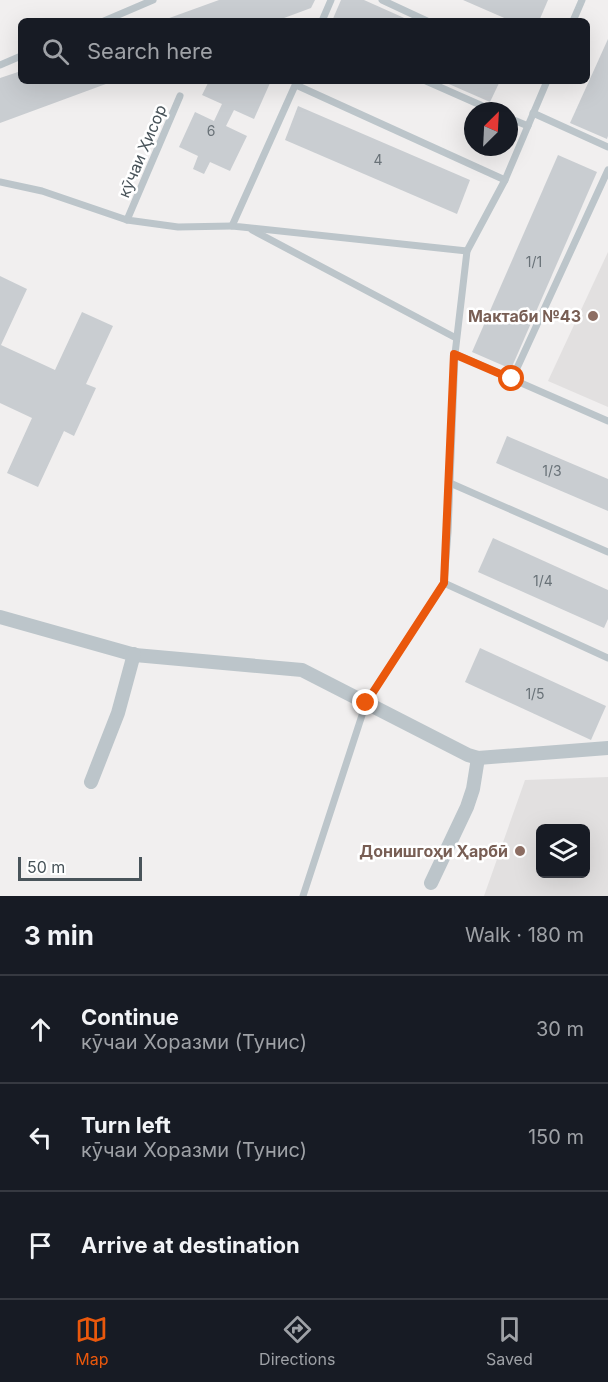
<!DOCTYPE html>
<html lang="en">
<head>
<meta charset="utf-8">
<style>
	body { margin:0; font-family:Inter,sans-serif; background:#20242c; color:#f1f3f6 }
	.controls { position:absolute; right:18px; bottom:18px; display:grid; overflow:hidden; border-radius:9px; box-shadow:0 6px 24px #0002 }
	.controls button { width:54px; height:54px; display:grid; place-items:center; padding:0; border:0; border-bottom:2px solid #363941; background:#171b24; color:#f1f3f6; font:30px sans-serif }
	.compass { position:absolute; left:464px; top:102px; width:54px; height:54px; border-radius:50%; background:#171b24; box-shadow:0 6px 24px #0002; rotate:24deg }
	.scale { position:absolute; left:18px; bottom:15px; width:124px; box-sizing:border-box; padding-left:6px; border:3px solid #49545a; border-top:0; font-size:16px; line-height:21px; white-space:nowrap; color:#49545a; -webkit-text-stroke:4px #fff; paint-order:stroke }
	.stop { position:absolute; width:18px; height:18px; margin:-14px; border:4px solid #ea580c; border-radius:50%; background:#fff }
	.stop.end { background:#ea580c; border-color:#fff; box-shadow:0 2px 6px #0008 }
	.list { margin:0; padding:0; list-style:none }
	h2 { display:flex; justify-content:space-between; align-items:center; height:78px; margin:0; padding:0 24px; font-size:26px }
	h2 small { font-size:20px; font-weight:400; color:#9ea1a6 }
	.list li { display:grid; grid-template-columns:39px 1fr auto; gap:18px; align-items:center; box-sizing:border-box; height:108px; padding:0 24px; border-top:2px solid #363941 }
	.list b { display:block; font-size:22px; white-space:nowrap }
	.list p { margin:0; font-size:20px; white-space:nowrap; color:#9ea1a6 }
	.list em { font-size:20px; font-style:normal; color:#9ea1a6 }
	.icon { flex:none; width:33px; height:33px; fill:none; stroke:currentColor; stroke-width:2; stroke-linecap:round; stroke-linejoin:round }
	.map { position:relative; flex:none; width:608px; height:896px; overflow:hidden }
	.search { position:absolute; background:#171b24; box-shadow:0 6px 24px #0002; left:18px; right:18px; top:18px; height:66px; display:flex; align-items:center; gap:15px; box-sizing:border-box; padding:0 21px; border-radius:9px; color:#9ea1a6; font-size:22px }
	.sheet { height:402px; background:#171b24 }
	nav { display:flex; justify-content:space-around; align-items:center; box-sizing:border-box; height:84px; border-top:2px solid #363941; background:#171b24; font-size:16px; color:#9ea1a6 }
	nav a { display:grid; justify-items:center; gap:3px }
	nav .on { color:#ea580c }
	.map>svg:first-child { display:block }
	.education { fill:#e2e0e0; fill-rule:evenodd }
	.building { fill:#c9cdd1 }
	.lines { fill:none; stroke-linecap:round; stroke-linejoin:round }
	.service { stroke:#bcc5ca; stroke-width:7 }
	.minor { stroke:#bcc5ca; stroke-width:14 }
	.route { stroke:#ea580c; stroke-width:8 }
	.education-dot { fill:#8d6e63; stroke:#fff; stroke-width:2 }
	.labels { text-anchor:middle; stroke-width:5; stroke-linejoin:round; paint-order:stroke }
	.number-label { font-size:14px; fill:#697278 }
	.street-label { font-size:16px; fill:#49545a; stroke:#fff }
	.education-label { font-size:16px; font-weight:bold; fill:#785e54; stroke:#fff; text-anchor:end }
</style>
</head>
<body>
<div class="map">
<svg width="608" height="896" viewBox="0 0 608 896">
	<rect width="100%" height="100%" fill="#f1efef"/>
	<!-- education -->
	<g class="education">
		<path d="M608,252V407L548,381Z"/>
		<path d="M608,777V896H484L525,780ZM540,828H586V874H540Z"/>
	</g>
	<!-- building -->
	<g class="building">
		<path d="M219,0H315L311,8L276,21H161Z"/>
		<path d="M341,0H364L411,21H332Z"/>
		<path d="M463,0H548L539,21H511Z"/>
		<path d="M608,39V136L607,139L570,123Z"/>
		<path d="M21,71V81H114L0,123V78Z"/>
		<path d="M209,81H265L270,83L254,119L234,110L226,126L247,136L230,171L210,162L204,174L193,169L198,156L179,147L195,112L214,121L222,104L202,95Z"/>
		<path d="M442,81H500L490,102Z"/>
		<path d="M298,106L470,180L457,214L285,140Z"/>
		<path d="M558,155L597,172L511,369L472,352Z"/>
		<path d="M0,276L27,289L1,345L55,370L82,312L113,326L86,384L96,388L74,436L64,431L38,487L7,473L32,418L0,403Z"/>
		<path d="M507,436L608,479V511L496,463Z"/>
		<path d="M493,538L608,590V619L604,628L478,572Z"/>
		<path d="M480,648L606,706L591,740L465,682Z"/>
	</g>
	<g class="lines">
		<!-- service -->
		<g class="service">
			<path d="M382,0L427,21"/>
			<path d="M104,21L153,0"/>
			<path d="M322,21L331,0"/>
			<path d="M573,21L582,0"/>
			<path d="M0,65L21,56"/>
			<path d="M297,81L232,226L467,251"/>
			<path d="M426,81L494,111"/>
			<path d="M296,85L505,180"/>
			<path d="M180,96L127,220L178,227L232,226"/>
			<path d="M533,113L608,147"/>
			<path d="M509,118L528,126"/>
			<path d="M0,182L42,191L127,220"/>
			<path d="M252,230L456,338"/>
			<path d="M455,354L608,421"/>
			<path d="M512,379L608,170"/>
			<path d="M450,483L608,552"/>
			<path d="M444,583L608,658"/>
			<path d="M303,896L366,703L444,583L448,532L455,354L467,251L505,180L547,81"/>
		</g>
		<!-- minor -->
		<g class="minor">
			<path d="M0,617L135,655L302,670L468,755L478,758L608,748"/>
			<path d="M91,782L118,713L134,654"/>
			<path d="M431,883L467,807L473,789L478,758"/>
		</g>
	</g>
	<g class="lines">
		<!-- route -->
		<path class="route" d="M366,703L444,583L454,354L512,379"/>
	</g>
	<!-- markers -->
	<g class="education-dot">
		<circle cx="593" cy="316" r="6"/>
		<circle cx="520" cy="851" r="6"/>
	</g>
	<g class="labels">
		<!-- number labels -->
		<g class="number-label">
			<text x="211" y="136">6</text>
			<text x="378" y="165">4</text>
			<text x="534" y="267">1/1</text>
			<text x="552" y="476">1/3</text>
			<text x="543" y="586">1/4</text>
			<text x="535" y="699">1/5</text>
		</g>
		<!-- street labels -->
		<g class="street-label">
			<text transform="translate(142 151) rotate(-67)" y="6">кӯчаи Ҳисор</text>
		</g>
		<!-- education labels -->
		<g class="education-label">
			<text x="581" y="322">Мактаби №43</text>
			<text x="508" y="857">Донишгоҳи Ҳарбӣ</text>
		</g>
	</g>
</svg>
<div class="controls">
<button><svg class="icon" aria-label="layers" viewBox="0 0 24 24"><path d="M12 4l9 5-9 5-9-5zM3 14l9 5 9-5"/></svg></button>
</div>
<svg class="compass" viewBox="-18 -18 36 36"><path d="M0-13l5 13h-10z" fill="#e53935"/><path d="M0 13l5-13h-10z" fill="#9ea1a6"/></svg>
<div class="scale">50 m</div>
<div class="stop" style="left:512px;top:379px"></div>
<div class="stop end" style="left:366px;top:703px"></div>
<div class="search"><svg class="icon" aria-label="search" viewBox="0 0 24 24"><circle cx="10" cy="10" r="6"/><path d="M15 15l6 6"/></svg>Search here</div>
</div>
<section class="sheet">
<h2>3 min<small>Walk · 180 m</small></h2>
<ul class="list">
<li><svg class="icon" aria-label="ahead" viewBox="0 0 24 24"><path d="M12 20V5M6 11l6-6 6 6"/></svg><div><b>Continue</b><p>кӯчаи Хоразми (Тунис)</p></div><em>30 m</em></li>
<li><svg class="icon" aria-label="left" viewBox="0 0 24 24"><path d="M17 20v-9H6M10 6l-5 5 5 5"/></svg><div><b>Turn left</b><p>кӯчаи Хоразми (Тунис)</p></div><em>150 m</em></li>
<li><svg class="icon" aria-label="arrive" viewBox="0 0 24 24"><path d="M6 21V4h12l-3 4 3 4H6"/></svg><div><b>Arrive at destination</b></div></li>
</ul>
</section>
<nav>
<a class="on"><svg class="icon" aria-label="map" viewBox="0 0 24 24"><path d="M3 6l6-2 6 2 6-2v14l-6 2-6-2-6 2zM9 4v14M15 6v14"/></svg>Map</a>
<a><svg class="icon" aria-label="directions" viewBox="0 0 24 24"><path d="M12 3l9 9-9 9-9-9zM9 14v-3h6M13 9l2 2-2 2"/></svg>Directions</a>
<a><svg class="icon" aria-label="saved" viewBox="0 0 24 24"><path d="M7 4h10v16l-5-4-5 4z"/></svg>Saved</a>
</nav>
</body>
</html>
